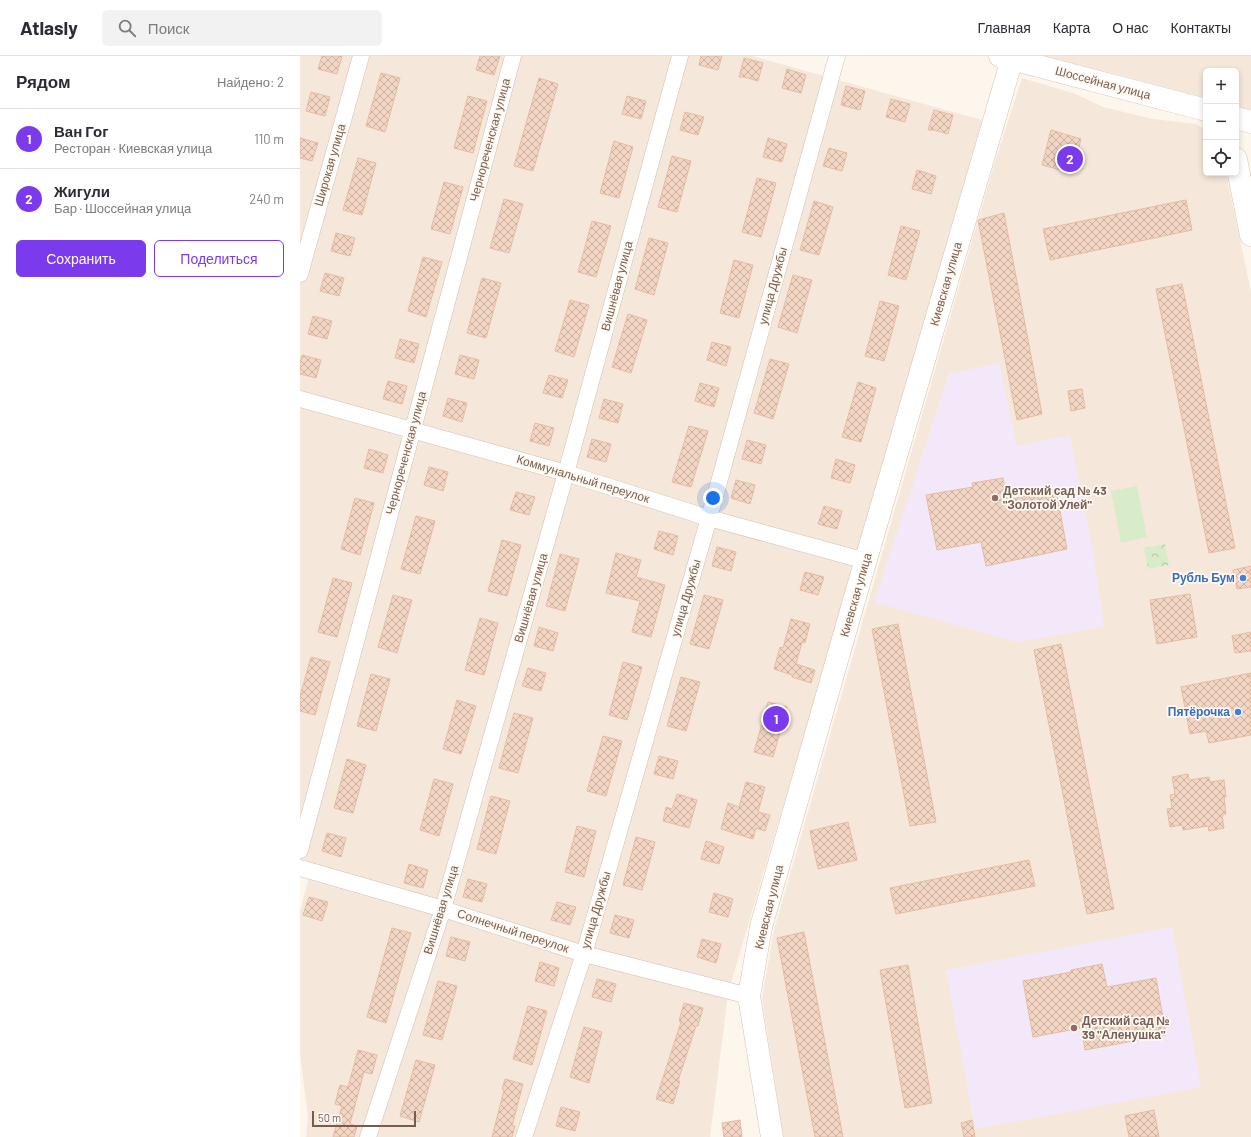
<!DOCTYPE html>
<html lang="ru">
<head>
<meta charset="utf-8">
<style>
	body { margin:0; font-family:Barlow,sans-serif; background:#f2f2f3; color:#2b2b33 }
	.controls { position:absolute; right:12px; top:12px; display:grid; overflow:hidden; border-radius:6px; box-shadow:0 2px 6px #0003 }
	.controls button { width:36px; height:36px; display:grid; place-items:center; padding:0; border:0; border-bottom:1px solid #e1e1e2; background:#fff; color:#2b2b33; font:20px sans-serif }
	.scale { position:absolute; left:12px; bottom:10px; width:104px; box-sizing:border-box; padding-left:4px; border:2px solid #7a5c4d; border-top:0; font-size:11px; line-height:14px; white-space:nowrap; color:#7a5c4d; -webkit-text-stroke:3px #fffaf3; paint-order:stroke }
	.you { position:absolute; left:413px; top:442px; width:14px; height:14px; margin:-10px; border:3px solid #fff; border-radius:50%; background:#1a73e8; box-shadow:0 0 0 6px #1a73e833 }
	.badge { display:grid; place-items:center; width:26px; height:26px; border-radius:50%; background:#7c3aed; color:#fff; font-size:13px; font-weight:700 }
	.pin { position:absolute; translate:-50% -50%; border:2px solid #fff; box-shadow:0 1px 4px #0006 }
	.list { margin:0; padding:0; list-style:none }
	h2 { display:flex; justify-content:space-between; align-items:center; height:52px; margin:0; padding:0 16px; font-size:17px }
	h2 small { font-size:13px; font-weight:400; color:#7c7c81 }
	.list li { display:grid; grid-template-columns:26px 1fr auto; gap:12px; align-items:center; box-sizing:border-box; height:60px; padding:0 16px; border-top:1px solid #e1e1e2 }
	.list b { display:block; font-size:15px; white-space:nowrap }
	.list p { margin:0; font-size:13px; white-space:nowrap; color:#7c7c81 }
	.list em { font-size:13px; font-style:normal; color:#7c7c81 }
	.actions { display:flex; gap:8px; padding:12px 16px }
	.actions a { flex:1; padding:9px 0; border:1px solid #7c3aed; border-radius:6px; text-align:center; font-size:14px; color:#7c3aed }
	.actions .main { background:#7c3aed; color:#fff }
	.icon { flex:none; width:22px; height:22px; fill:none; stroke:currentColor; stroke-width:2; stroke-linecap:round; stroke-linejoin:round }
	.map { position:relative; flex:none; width:951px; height:1081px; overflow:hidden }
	header { display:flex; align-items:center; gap:24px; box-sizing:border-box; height:56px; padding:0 20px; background:#fff; border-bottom:1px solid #e1e1e2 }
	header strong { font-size:19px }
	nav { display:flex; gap:22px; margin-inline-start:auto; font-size:14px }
	.search { width:280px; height:36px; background:#f2f2f3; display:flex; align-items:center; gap:10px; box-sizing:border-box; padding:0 14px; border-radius:6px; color:#7c7c81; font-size:15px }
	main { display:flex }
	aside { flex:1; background:#fff }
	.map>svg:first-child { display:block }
	.residential { fill:#f5e8da }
	.education { fill:#f3e8fa }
	.park { fill:url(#park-crowns) }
	.garden { fill:#d8ecc9 }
	.building { fill:url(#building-cross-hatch); stroke:#e6bba3 }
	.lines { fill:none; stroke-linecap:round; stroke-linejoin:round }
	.minor-casing { stroke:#d1beb0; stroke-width:17 }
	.secondary-casing { stroke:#d6c0b0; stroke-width:23 }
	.minor { stroke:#fff; stroke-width:16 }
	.secondary { stroke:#fff; stroke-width:22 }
	.education-dot { fill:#8d6e63; stroke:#fffaf3; stroke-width:1.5 }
	.shop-dot { fill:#3f7fe0; stroke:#fffaf3; stroke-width:1.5 }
	.labels { text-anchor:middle; stroke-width:3.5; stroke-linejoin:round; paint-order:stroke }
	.street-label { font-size:12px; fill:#7a5c4d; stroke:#fffaf3 }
	.education-label { font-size:12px; font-weight:bold; fill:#785e54; stroke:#fffaf3; text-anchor:start }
	.shop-label { font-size:12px; font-weight:bold; fill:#366cbe; stroke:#fffaf3; text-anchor:end }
</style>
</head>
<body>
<header>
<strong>Atlasly</strong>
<div class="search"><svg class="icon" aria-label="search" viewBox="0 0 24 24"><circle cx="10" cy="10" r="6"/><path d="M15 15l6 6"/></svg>Поиск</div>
<nav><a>Главная</a><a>Карта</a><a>О нас</a><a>Контакты</a></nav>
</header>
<main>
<aside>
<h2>Рядом<small>Найдено: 2</small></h2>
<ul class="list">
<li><span class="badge">1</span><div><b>Ван Гог</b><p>Ресторан · Киевская улица</p></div><em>110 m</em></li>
<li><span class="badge">2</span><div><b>Жигули</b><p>Бар · Шоссейная улица</p></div><em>240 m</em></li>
</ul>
<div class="actions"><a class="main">Сохранить</a><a>Поделиться</a></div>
</aside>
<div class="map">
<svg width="951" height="1081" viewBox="0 0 951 1081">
	<defs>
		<pattern id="park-crowns" width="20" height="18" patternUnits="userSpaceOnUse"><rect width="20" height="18" fill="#d8ecc9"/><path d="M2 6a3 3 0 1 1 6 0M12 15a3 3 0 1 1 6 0" fill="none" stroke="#b4c2a5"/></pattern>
		<pattern id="building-cross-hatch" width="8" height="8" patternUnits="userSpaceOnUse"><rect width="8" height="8" fill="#f3d5c3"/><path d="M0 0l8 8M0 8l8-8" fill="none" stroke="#cab0a1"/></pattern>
	</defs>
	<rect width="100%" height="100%" fill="#fdf6ec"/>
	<!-- residential -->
	<g class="residential">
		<path d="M0,0H452L682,64L554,510L428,937L410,1081H6L8,1061L0,998V855L13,807L0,803Z"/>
		<path d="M747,0H951V54L936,50V15H906V42Z"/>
		<path d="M722,22L776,38L803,51L853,63L897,68L906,75V117H926L951,236V1081H483L462,942L474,874L693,112Z"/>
	</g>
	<!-- education -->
	<g class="education">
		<path d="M699,307L717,390L770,379L793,494L804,571L717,586L574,546L649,318Z"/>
		<path d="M872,871L901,1031L675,1073L646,914Z"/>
	</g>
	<!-- park -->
	<path class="park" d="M865,488L869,509L848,513L844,492Z"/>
	<!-- garden -->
	<path class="garden" d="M837,430L847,481L821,487L811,435Z"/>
	<!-- building -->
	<g class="building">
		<path d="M22,0H42L37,18L18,13Z"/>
		<path d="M180,0H200L194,19L176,14Z"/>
		<path d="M401,0H422L418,14L399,9Z"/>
		<path d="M444,2L463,7L458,25L444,21H439Z"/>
		<path d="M487,13L506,19L501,37L482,32Z"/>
		<path d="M81,17L100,22L85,76L66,70Z"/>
		<path d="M239,22L258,28L233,115L214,110Z"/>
		<path d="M546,30L565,35L560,54L541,49Z"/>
		<path d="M11,36L30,41L25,60L6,55Z"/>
		<path d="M168,40L187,45L173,97L154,92Z"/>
		<path d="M327,40L346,45L341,63L322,58Z"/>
		<path d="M591,43L610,48L605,66L586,61Z"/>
		<path d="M634,54L653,59L648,78L634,74H628Z"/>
		<path d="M385,56L404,61L398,79L380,74Z"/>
		<path d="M751,74L781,83L772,117L742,109Z"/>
		<path d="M0,82L18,87L12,105L0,102Z"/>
		<path d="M468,82L487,88L482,106L463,101Z"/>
		<path d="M314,85L333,91L319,142L300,137Z"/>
		<path d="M529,92L547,97L542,115L523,110Z"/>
		<path d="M372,100L391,105L377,156L358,151Z"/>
		<path d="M58,102L76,107L62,159L43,154Z"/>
		<path d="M617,114L636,120L631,138L612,133Z"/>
		<path d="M457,122L476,127L461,181L442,176Z"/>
		<path d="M144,126L163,131L150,178L131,173Z"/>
		<path d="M204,143L223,148L209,197L190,192Z"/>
		<path d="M886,144L892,174L750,204L743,173Z"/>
		<path d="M514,145L533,151L519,199L500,194Z"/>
		<path d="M704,157L742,358L717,364L678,164Z"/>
		<path d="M292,165L311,170L296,221L278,216Z"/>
		<path d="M601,170L620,175L606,224L588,219Z"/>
		<path d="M36,177L55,182L50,200L31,195Z"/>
		<path d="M349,182L368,187L354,239L335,233Z"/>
		<path d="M123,201L142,206L126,261L108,255Z"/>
		<path d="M434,204L453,209L439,262L420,257Z"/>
		<path d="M25,217L44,222L39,240L20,235Z"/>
		<path d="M493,219L512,224L497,277L478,271Z"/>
		<path d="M182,222L201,227L186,282L167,277Z"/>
		<path d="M882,228L935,492L909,497L856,233Z"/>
		<path d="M270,244L289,249L274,301L255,295Z"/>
		<path d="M580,245L599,250L584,305L565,300Z"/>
		<path d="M328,258L347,264L331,317L312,311Z"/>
		<path d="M13,260L32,265L27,283L8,278Z"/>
		<path d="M100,283L119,288L114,307L95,302Z"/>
		<path d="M412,286L431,291L426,310L407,304Z"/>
		<path d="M2,299L21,304L16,322L0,318V307Z"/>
		<path d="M160,299L179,304L174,323L155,318Z"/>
		<path d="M470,303L489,308L473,363L454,357Z"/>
		<path d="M249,319L268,324L262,342L243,337Z"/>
		<path d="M88,325L107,330L102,348L83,343Z"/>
		<path d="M558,326L576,332L561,386L542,381Z"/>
		<path d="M400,327L419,332L414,351L395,345Z"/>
		<path d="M782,333L785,352L771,355L768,335Z"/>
		<path d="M148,342L167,347L162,366L143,360Z"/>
		<path d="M304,343L323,348L318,367L299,362Z"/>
		<path d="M235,367L254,372L249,390L230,385Z"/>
		<path d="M389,370L408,375L391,431L372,426Z"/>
		<path d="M292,383L311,388L306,406L287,401Z"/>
		<path d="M447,384L466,389L461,408L442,403Z"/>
		<path d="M69,393L88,399L83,417L64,412Z"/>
		<path d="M536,403L555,409L550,427L531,422Z"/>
		<path d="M129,411L148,416L143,435L124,429Z"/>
		<path d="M703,422L707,444L756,434L767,493L686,510L681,486L637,494L626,439L673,431L672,427Z"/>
		<path d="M436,424L455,429L450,448L431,442Z"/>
		<path d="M216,436L235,441L229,459L210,454Z"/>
		<path d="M55,442L74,447L60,499L41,493Z"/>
		<path d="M524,450L542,455L537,473L518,468Z"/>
		<path d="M116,460L135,465L120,518L101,513Z"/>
		<path d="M359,475L378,480L373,499L354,493Z"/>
		<path d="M202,484L221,489L207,540L188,535Z"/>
		<path d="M417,491L436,496L431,515L412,510Z"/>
		<path d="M316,497L341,504L336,521L365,529L351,581L332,576L340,545L306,537Z"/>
		<path d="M260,498L279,503L265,555L246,550Z"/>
		<path d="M951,510V531L937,533L933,514Z"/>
		<path d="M505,516L524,521L518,539L500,534Z"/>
		<path d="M33,522L52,527L37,581L18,576Z"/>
		<path d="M890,538L897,581L857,588L850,544Z"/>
		<path d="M93,539L112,544L97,597L78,591Z"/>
		<path d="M404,539L423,544L409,593L390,588Z"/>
		<path d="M180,562L198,567L184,619L165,614Z"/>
		<path d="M491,563L510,568L505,587L502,586L496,608L515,614L511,627L492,621V619L474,613L480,591L483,592Z"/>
		<path d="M598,568L636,766L610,770L572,573Z"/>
		<path d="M239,571L258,577L253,595L234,590Z"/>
		<path d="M951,576V595L935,597L932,580Z"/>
		<path d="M761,588L814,853L787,858L734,594Z"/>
		<path d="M11,601L30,606L15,659L0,655V640Z"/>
		<path d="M323,606L342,611L327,664L309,659Z"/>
		<path d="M228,612L246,617L241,635L222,630Z"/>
		<path d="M951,617V679L909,687L906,675L890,678L881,631Z"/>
		<path d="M71,618L90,623L76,675L57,670Z"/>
		<path d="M381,621L400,626L386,675L367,670Z"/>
		<path d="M157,644L176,650L161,698L143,693Z"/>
		<path d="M468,646L487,651L473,701L454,696Z"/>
		<path d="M214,657L233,662L218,717L199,712Z"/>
		<path d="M303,680L322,685L306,740L287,735Z"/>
		<path d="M359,700L378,705L373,723L354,718Z"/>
		<path d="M47,703L66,709L53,757L34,752Z"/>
		<path d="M888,718L889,724L909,721L910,726L924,724L926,741H924L926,758L922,759L924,772L909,775L908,770L883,774L882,769L870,771L867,753L872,752L870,739L875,738L872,721Z"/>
		<path d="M134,723L153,728L139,780L120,774Z"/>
		<path d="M446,726L465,731L458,756L470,759L465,775L456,772L453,783L421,773L428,747L439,751Z"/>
		<path d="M377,738L397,744L389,772L363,765L366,751L372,753Z"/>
		<path d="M191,740L210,745L196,798L177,793Z"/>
		<path d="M548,766L557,804L518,813L510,775Z"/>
		<path d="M277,770L296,775L284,821L265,816Z"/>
		<path d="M27,777L46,782L41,801L22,795Z"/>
		<path d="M336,781L355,786L342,834L323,829Z"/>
		<path d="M406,785L424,791L419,808L401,803Z"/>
		<path d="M729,804L735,830L596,858L590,832Z"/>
		<path d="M109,808L128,814L123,832L104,827Z"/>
		<path d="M168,823L187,828L182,846L163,841Z"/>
		<path d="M414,837L433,843L428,861L409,856Z"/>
		<path d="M9,841L28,846L22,865L3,859Z"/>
		<path d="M257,846L276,851L270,869L251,864Z"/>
		<path d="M315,859L334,864L329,882L310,877Z"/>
		<path d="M92,872L111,877L86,967L67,961Z"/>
		<path d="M504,876L543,1081H515L477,882Z"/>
		<path d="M151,881L170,886L165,905L146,900Z"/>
		<path d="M402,883L421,888L416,907L397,901Z"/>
		<path d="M240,906L259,912L254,930L235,925Z"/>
		<path d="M802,908L807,931L856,922L866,979L785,994L781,972L733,981L723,925L771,916V914Z"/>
		<path d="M608,909L632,1047L605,1052L580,914Z"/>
		<path d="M297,923L316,928L311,946L292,941Z"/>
		<path d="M138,925L157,930L142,984L123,979Z"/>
		<path d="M384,947L403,952L398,970H396L378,1025H380L373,1048L356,1043L381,966L379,965Z"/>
		<path d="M228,950L247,955L232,1009L213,1003Z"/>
		<path d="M284,971L302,976L289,1027L270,1021Z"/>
		<path d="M58,994L77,999L72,1018L64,1016L50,1068L57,1070L54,1081H33L42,1050L35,1048L40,1029L48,1031Z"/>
		<path d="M116,1004L135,1009L119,1066L100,1060Z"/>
		<path d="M205,1023L223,1028L212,1070H215L212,1081H192L201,1046L204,1034L202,1033Z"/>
		<path d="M261,1051L280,1056L275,1075L256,1070Z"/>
		<path d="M854,1054L859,1081H829L825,1060Z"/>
		<path d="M440,1064L442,1081H424L422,1067Z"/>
		<path d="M672,1064L675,1081H664L661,1067Z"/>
	</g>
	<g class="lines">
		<defs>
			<g id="minor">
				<path d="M0,218L61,0"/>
				<path d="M0,343L266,417L409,462L566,505"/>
				<path d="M0,794L213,0"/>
				<path d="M0,812L143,853L284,898L449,940"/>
				<path d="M68,1081L143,853L266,417L380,0"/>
				<path d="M224,1081L284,898L409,462L537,0"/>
			</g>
			<g id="secondary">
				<path d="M700,0L906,54"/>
				<path d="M936,62L951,66"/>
				<path d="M936,103L951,179"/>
				<path d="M472,1081L449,940L461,871L553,548L712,3"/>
			</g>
		</defs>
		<!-- minor casing -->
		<use href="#minor" class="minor-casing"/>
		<!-- secondary casing -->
		<use href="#secondary" class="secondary-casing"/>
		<!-- minor -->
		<use href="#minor" class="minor"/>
		<!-- secondary -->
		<use href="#secondary" class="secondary"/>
	</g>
	<!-- markers -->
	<g class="education-dot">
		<circle cx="695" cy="442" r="4"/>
		<circle cx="774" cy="972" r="4"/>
	</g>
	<g class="shop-dot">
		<circle cx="943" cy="522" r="4"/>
		<circle cx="938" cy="656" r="4"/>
	</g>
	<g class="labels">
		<!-- street labels -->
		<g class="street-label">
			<text transform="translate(803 27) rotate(15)" y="4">Шоссейная улица</text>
			<text transform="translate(190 84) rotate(-75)" y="4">Чернореченская улица</text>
			<text transform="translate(30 109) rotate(-74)" y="4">Широкая улица</text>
			<text transform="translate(646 228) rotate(-74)" y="4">Киевская улица</text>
			<text transform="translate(317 230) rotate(-75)" y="4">Вишнёвая улица</text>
			<text transform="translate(473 230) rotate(-75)" y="4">улица Дружбы</text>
			<text transform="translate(106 397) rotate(-75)" y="4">Чернореченская улица</text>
			<text transform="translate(283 423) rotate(17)" y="4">Коммунальный переулок</text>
			<text transform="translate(556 539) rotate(-74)" y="4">Киевская улица</text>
			<text transform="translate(231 542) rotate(-74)" y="4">Вишнёвая улица</text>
			<text transform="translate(386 542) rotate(-74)" y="4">улица Дружбы</text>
			<text transform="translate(469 851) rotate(-76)" y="4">Киевская улица</text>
			<text transform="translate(141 854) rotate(-73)" y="4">Вишнёвая улица</text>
			<text transform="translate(296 854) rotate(-74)" y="4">улица Дружбы</text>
			<text transform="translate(213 875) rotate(18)" y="4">Солнечный переулок</text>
		</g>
		<!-- education labels -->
		<g class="education-label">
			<text x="703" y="439">Детский сад № 43<tspan x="703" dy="14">"Золотой Улей"</tspan></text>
			<text x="782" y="969">Детский сад №<tspan x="782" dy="14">39 "Аленушка"</tspan></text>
		</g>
		<!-- shop labels -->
		<g class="shop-label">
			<text x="935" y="526">Рубль Бум</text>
			<text x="930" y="660">Пятёрочка</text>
		</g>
	</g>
</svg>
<div class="controls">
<button>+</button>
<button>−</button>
<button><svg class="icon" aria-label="locate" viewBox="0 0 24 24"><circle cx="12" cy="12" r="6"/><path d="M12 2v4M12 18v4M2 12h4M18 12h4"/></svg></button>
</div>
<div class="scale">50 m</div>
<div class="you"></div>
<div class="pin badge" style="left:476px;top:663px">1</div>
<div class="pin badge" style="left:770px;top:103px">2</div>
</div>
</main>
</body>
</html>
